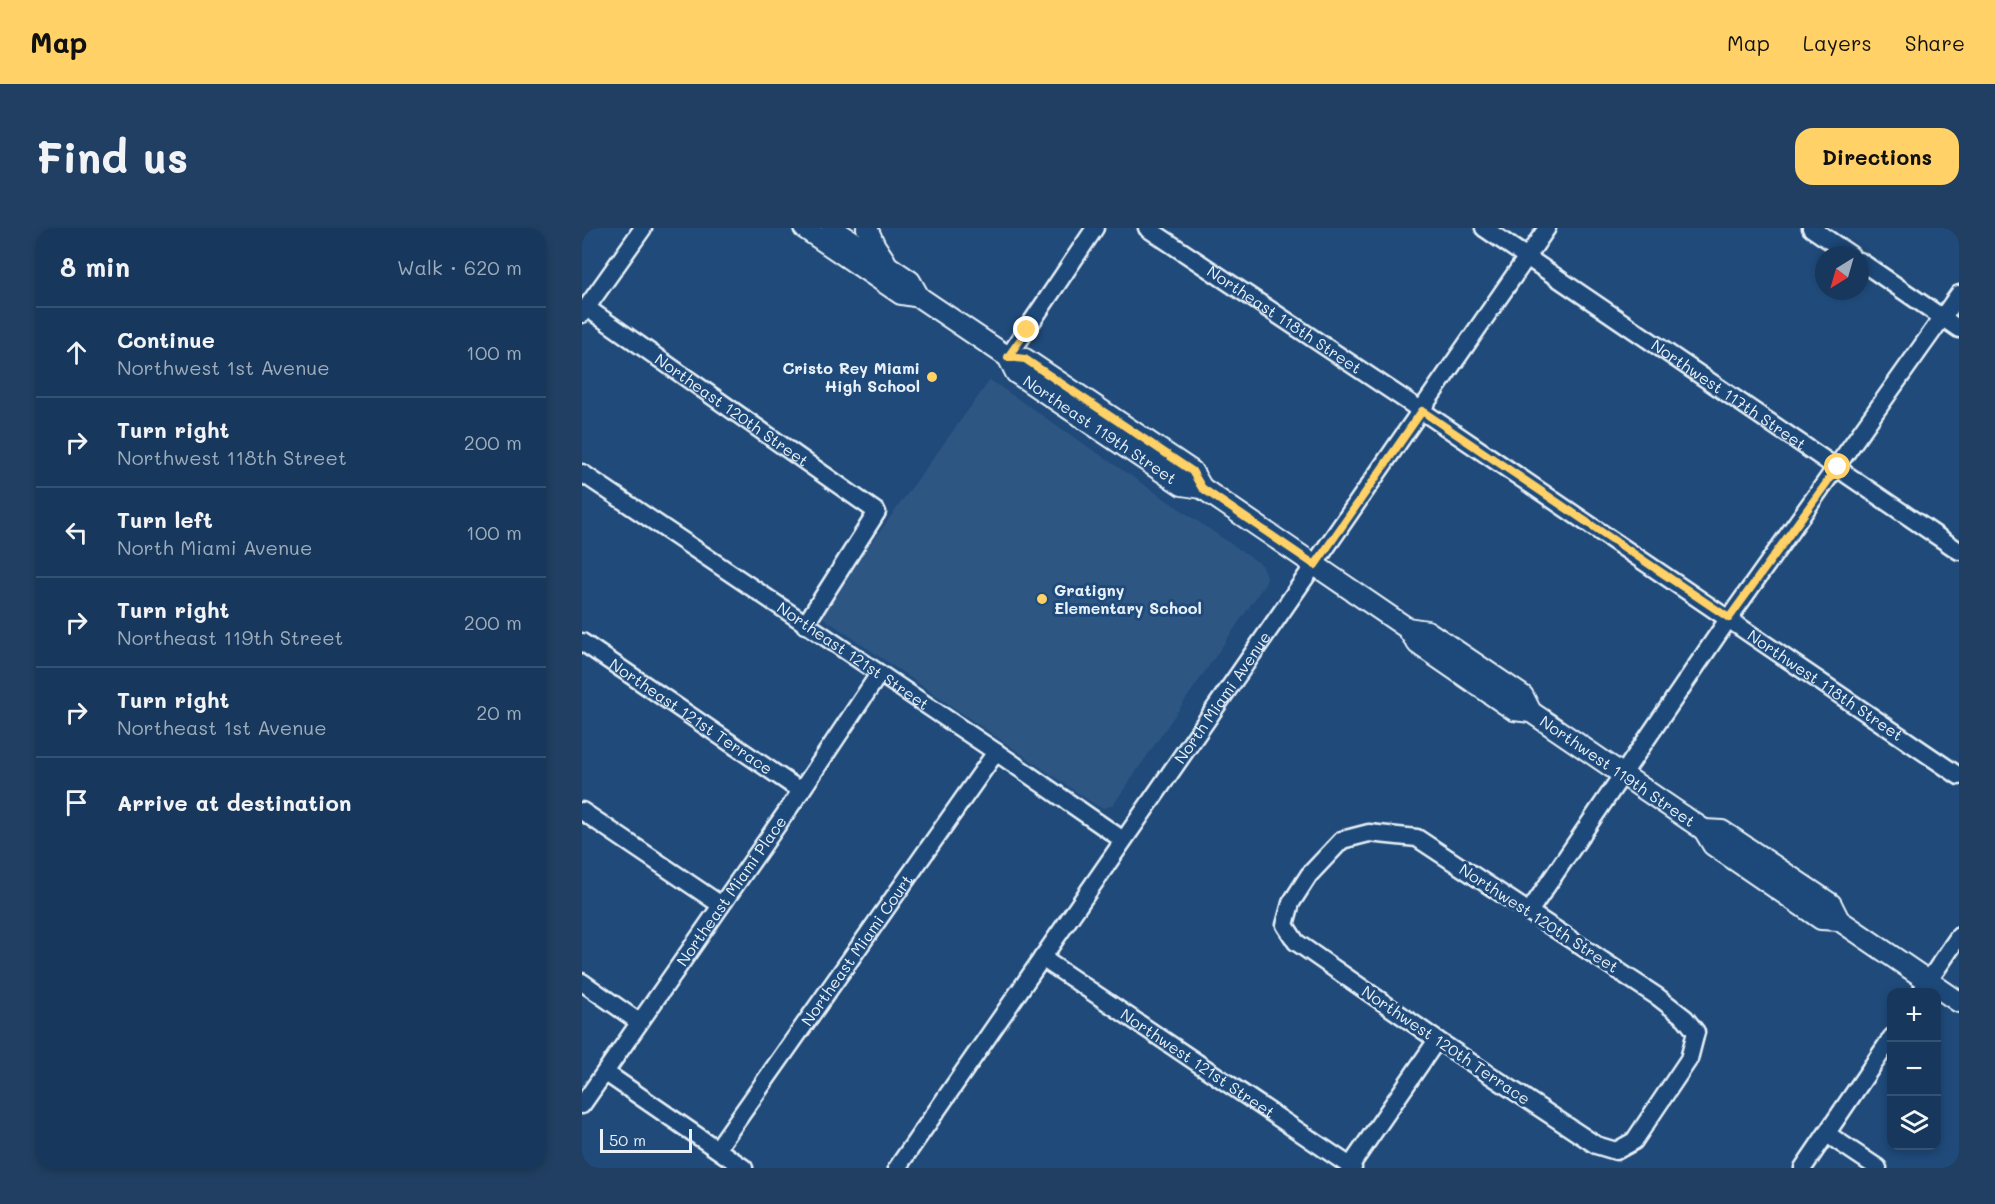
<!DOCTYPE html>
<html lang="en">
<head>
<meta charset="utf-8">
<style>
	body { margin:0; font-family:Mali,sans-serif; background:#203f62; color:#f1f3f6 }
	.controls { position:absolute; right:18px; bottom:18px; display:grid; overflow:hidden; border-radius:12px; box-shadow:0 3px 9px #0003 }
	.controls button { width:54px; height:54px; display:grid; place-items:center; padding:0; border:0; border-bottom:2px solid #365272; background:#17385c; color:#f1f3f6; font:30px sans-serif }
	.compass { position:absolute; left:1233px; top:18px; width:54px; height:54px; border-radius:50%; background:#17385c; box-shadow:0 3px 9px #0003; rotate:217deg }
	.scale { position:absolute; left:18px; bottom:15px; width:92px; box-sizing:border-box; padding-left:6px; border:3px solid #e8f1f8; border-top:0; font-size:16px; line-height:21px; white-space:nowrap; color:#e8f1f8; -webkit-text-stroke:4px #1f4a7a; paint-order:stroke }
	.stop { position:absolute; width:18px; height:18px; margin:-14px; border:4px solid #ffd166; border-radius:50%; background:#fff }
	.stop.end { background:#ffd166; border-color:#fff; box-shadow:0 2px 6px #0008 }
	.list { margin:0; padding:0; list-style:none }
	h2 { display:flex; justify-content:space-between; align-items:center; height:78px; margin:0; padding:0 24px; font-size:26px }
	h2 small { font-size:20px; font-weight:400; color:#9eacbb }
	.list li { display:grid; grid-template-columns:39px 1fr auto; gap:18px; align-items:center; box-sizing:border-box; height:90px; padding:0 24px; border-top:2px solid #365272 }
	.list b { display:block; font-size:22px; white-space:nowrap }
	.list p { margin:0; font-size:20px; white-space:nowrap; color:#9eacbb }
	.list em { font-size:20px; font-style:normal; color:#9eacbb }
	.icon { flex:none; width:33px; height:33px; fill:none; stroke:currentColor; stroke-width:2; stroke-linecap:round; stroke-linejoin:round }
	.map { position:relative; flex:none; width:1377px; height:940px; overflow:hidden; border-radius:18px }
	header { display:flex; align-items:center; gap:36px; box-sizing:border-box; height:84px; padding:0 30px; background:#ffd166; color:#111 }
	header strong { font-size:28px }
	nav { display:flex; gap:33px; margin-inline-start:auto; font-size:21px }
	.intro { display:flex; align-items:center; justify-content:space-between; box-sizing:border-box; height:144px; padding:0 36px }
	h1 { margin:0; font-size:42px }
	.button { padding:15px 27px; border-radius:18px; background:#ffd166; color:#111; font-size:21px; font-weight:700 }
	main { display:flex; gap:36px; padding:0 36px }
	aside { flex:1; background:#17385c; border-radius:18px; box-shadow:0 3px 9px #0003 }
	.map>svg:first-child { display:block }
	.built { fill:#2e5683 }
	.lines { fill:none; stroke-linecap:round; stroke-linejoin:round }
	.minor-casing { stroke:#e8f1f8; stroke-width:21 }
	.major-casing { stroke:#e8f1f8; stroke-width:24 }
	.minor { stroke:#1f4a7a; stroke-width:16 }
	.major { stroke:#1f4a7a; stroke-width:20 }
	.route { stroke:#ffd166; stroke-width:8 }
	.poi-dot { fill:#ffd166; stroke:#1f4a7a; stroke-width:2 }
	.labels { text-anchor:middle; stroke-width:6; stroke-linejoin:round; paint-order:stroke }
	.street-label { font-size:16px; fill:#e8f1f8; stroke:#1f4a7a }
	.poi-label { font-size:16px; font-weight:bold; fill:#e8f1f8; stroke:#1f4a7a; text-anchor:end }
</style>
</head>
<body>
<header>
<strong>Map</strong>
<nav><a>Map</a><a>Layers</a><a>Share</a></nav>
</header>
<div class="intro"><h1>Find us</h1><a class="button">Directions</a></div>
<main>
<aside>
<h2>8 min<small>Walk · 620 m</small></h2>
<ul class="list">
<li><svg class="icon" aria-label="ahead" viewBox="0 0 24 24"><path d="M12 20V5M6 11l6-6 6 6"/></svg><div><b>Continue</b><p>Northwest 1st Avenue</p></div><em>100 m</em></li>
<li><svg class="icon" aria-label="right" viewBox="0 0 24 24"><path d="M7 20v-9h11M14 6l5 5-5 5"/></svg><div><b>Turn right</b><p>Northwest 118th Street</p></div><em>200 m</em></li>
<li><svg class="icon" aria-label="left" viewBox="0 0 24 24"><path d="M17 20v-9H6M10 6l-5 5 5 5"/></svg><div><b>Turn left</b><p>North Miami Avenue</p></div><em>100 m</em></li>
<li><svg class="icon" aria-label="right" viewBox="0 0 24 24"><path d="M7 20v-9h11M14 6l5 5-5 5"/></svg><div><b>Turn right</b><p>Northeast 119th Street</p></div><em>200 m</em></li>
<li><svg class="icon" aria-label="right" viewBox="0 0 24 24"><path d="M7 20v-9h11M14 6l5 5-5 5"/></svg><div><b>Turn right</b><p>Northeast 1st Avenue</p></div><em>20 m</em></li>
<li><svg class="icon" aria-label="arrive" viewBox="0 0 24 24"><path d="M6 21V4h12l-3 4 3 4H6"/></svg><div><b>Arrive at destination</b></div></li>
</ul>
</aside>
<div class="map">
<svg width="1377" height="940" viewBox="0 0 1377 940">
	<rect width="100%" height="100%" fill="#1f4a7a"/>
	<filter id="ink" filterUnits="userSpaceOnUse"><feTurbulence type="fractalNoise" baseFrequency=".0167" numOctaves="2"/><feDisplacementMap in="SourceGraphic" scale="12" xChannelSelector="R" yChannelSelector="G"/><feConvolveMatrix kernelMatrix="1 2 1 2 8 2 1 2 1" color-interpolation-filters="sRGB"/></filter>
	<g filter="url(#ink)">
		<!-- built -->
		<path class="built" d="M408,152L680,337L685,348L683,356L534,573L529,578L522,580L515,578L237,387Z"/>
		<g class="lines">
			<defs>
				<g id="minor">
					<path id="s1" d="M565,0L852,191L1377,548"/>
					<path id="s2" d="M902,0L1377,323"/>
					<path d="M1229,0L1269,27"/>
					<path d="M1278,33L1377,101"/>
					<path id="s3" d="M5,80L295,284L223,397"/>
					<path d="M0,86L61,0"/>
					<path d="M426,129L513,0"/>
					<path id="s4" d="M0,245L414,524L541,612"/>
					<path id="s5" d="M0,414L219,563"/>
					<path d="M0,583L139,677"/>
					<path d="M787,605L835,610L1076,769L1103,790L1114,804L1107,831L1052,913L1034,923L1014,917L855,812L714,714L703,697L709,675L727,647L760,612Z"/>
					<path d="M947,684L1147,390L1377,66"/>
					<path id="s6" d="M460,730L771,940"/>
					<path d="M0,754L57,794"/>
					<path d="M1339,764L1377,708"/>
					<path d="M24,845L162,940"/>
					<path id="s7" d="M0,877L219,563L297,446"/>
					<path d="M1245,906L1296,940"/>
					<path id="s8" d="M135,921L414,524"/>
					<path id="s9" d="M315,940L965,0"/>
					<path d="M767,940L855,812"/>
					<path d="M1221,940L1310,809"/>
				</g>
				<g id="major">
					<path id="s10" d="M222,0L319,66L337,69L426,129L434,145L600,257L620,260"/>
					<path d="M250,0L328,53L337,69"/>
					<path d="M285,0L293,18L303,33"/>
					<path id="s11" d="M426,129L443,131L610,243L620,260L825,400L836,416L932,482L949,484L1122,602L1131,617L1239,691L1257,692"/>
					<path d="M825,400L845,403L941,468L949,484"/>
					<path d="M1122,602L1140,603L1249,676L1257,692L1377,774"/>
				</g>
			</defs>
			<!-- minor casing -->
			<use href="#minor" class="minor-casing"/>
			<!-- major casing -->
			<use href="#major" class="major-casing"/>
			<!-- minor -->
			<use href="#minor" class="minor"/>
			<!-- major -->
			<use href="#major" class="major"/>
		</g>
	</g>
	<g class="lines" filter="url(#ink)">
		<!-- route -->
		<path class="route" d="M445,102L426,129L443,131L610,243L620,260L733,337L840,183L1147,390L1256,239"/>
	</g>
	<!-- markers -->
	<g class="poi-dot">
		<circle cx="350" cy="149" r="6"/>
		<circle cx="460" cy="371" r="6"/>
	</g>
	<g class="labels">
		<!-- street labels -->
		<g class="street-label">
			<text dy="6" stroke="none"><textPath href="#s1" startOffset="165">Northeast 118th Street</textPath></text>
			<text dy="6" stroke="none"><textPath href="#s2" startOffset="296">Northwest 117th Street</textPath></text>
			<text dy="6" stroke="none"><textPath href="#s3" startOffset="177">Northeast 120th Street</textPath></text>
			<text dy="6" stroke="none"><textPath href="#s10" startOffset="362">Northeast 119th Street</textPath></text>
			<text dy="6" stroke="none"><textPath href="#s4" startOffset="327">Northeast 121st Street</textPath></text>
			<text dy="6" stroke="none"><textPath href="#s1" startOffset="818">Northwest 118th Street</textPath></text>
			<text dy="6" stroke="none"><textPath href="#s9" startOffset="572">North Miami Avenue</textPath></text>
			<text dy="6" stroke="none"><textPath href="#s5" startOffset="132">Northeast 121st Terrace</textPath></text>
			<text dy="6" stroke="none"><textPath href="#s11" startOffset="744">Northwest 119th Street</textPath></text>
			<text dy="6" stroke="none"><textPath href="#s7" startOffset="261">Northeast Miami Place</textPath></text>
			<text transform="translate(957 690) rotate(33)" y="6">Northwest 120th Street</text>
			<text dy="6" stroke="none"><textPath href="#s8" startOffset="243">Northeast Miami Court</textPath></text>
			<text transform="translate(864 817) rotate(34)" y="6">Northwest 120th Terrace</text>
			<text dy="6" stroke="none"><textPath href="#s6" startOffset="188">Northwest 121st Street</textPath></text>
		</g>
		<!-- poi labels -->
		<g class="poi-label">
			<text x="338" y="146">Cristo Rey Miami<tspan x="338" dy="18">High School</tspan></text>
			<text x="472" y="368" text-anchor="start">Gratigny<tspan x="472" dy="18">Elementary School</tspan></text>
		</g>
	</g>
</svg>
<div class="controls">
<button>+</button>
<button>−</button>
<button><svg class="icon" aria-label="layers" viewBox="0 0 24 24"><path d="M12 4l9 5-9 5-9-5zM3 14l9 5 9-5"/></svg></button>
</div>
<svg class="compass" viewBox="-18 -18 36 36"><path d="M0-13l5 13h-10z" fill="#e53935"/><path d="M0 13l5-13h-10z" fill="#9eacbb"/></svg>
<div class="scale">50 m</div>
<div class="stop" style="left:1256px;top:239px"></div>
<div class="stop end" style="left:445px;top:102px"></div>
</div>
</main>
</body>
</html>
